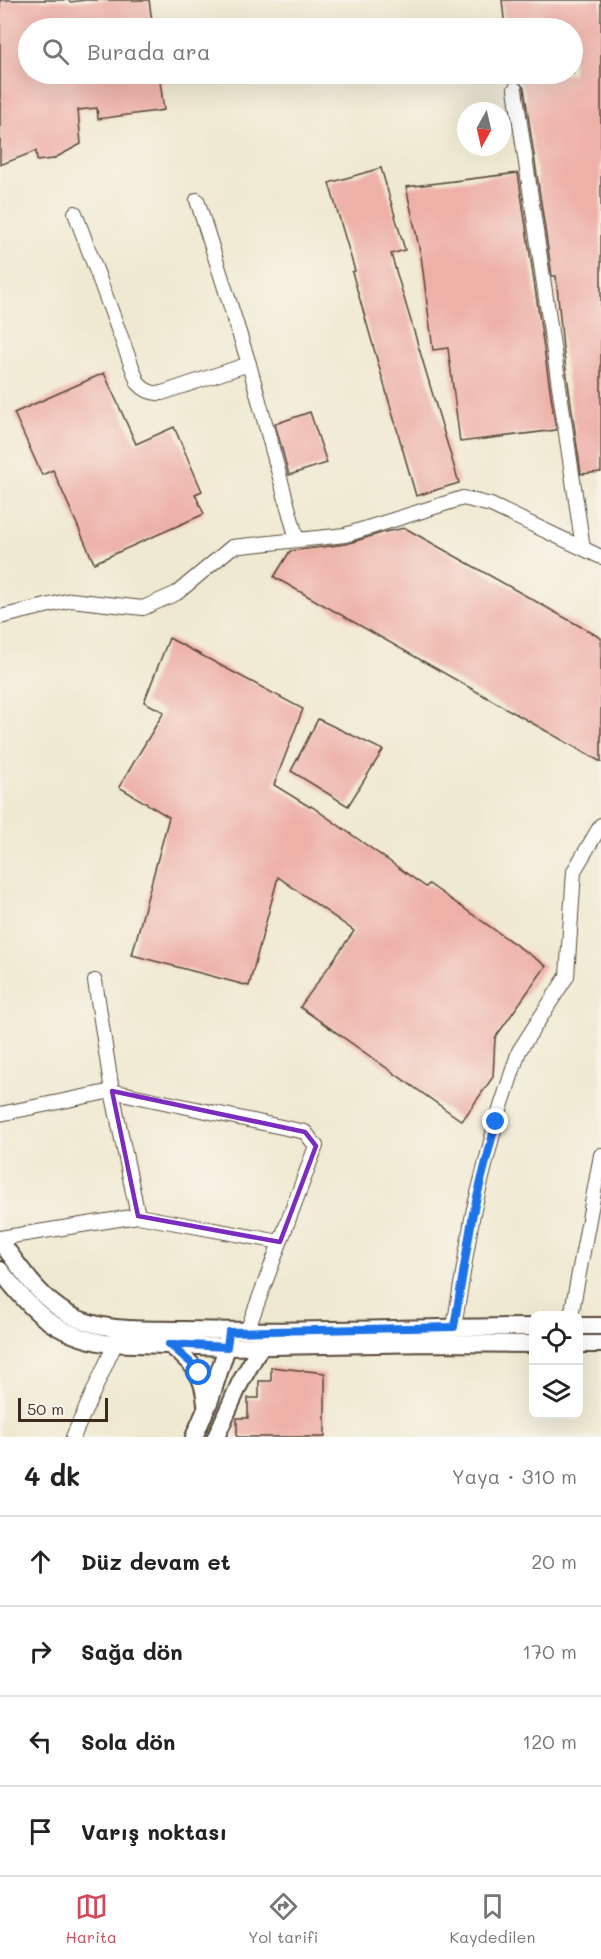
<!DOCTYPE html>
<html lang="tr">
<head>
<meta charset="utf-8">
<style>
	body { margin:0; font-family:Mali,sans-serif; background:#f2f2f2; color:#222 }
	.controls { position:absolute; right:18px; bottom:18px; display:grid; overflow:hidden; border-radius:12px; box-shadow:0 6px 24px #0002 }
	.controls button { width:54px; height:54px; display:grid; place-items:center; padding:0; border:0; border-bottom:2px solid #e0e0e0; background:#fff; color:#222; font:30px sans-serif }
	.compass { position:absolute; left:457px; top:102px; width:54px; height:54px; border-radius:50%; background:#fff; box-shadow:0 6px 24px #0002; rotate:188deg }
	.scale { position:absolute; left:18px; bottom:15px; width:90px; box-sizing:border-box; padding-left:6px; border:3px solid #3b2a1e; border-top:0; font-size:16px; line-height:21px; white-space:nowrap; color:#3b2a1e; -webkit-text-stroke:4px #f7f3e8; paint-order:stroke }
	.stop { position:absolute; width:18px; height:18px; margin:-14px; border:4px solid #1a73e8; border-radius:50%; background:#fff }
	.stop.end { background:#1a73e8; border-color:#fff; box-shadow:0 2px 6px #0008 }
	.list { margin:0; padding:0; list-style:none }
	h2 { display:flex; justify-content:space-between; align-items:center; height:78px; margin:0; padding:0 24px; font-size:26px }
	h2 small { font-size:20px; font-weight:400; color:#767676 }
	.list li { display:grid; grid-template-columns:39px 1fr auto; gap:18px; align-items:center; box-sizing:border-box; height:90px; padding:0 24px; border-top:2px solid #e0e0e0 }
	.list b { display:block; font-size:22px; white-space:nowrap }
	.list em { font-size:20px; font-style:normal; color:#767676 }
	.icon { flex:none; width:33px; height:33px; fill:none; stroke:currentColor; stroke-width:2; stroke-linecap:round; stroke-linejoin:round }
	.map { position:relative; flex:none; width:601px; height:1437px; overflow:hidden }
	.search { position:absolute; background:#fff; box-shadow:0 6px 24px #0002; left:18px; right:18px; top:18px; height:66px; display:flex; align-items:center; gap:15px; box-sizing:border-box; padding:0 21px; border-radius:33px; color:#767676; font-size:22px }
	.sheet { height:438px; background:#fff }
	nav { display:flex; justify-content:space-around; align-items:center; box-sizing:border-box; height:84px; border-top:2px solid #e0e0e0; background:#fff; font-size:16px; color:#767676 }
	nav a { display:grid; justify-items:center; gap:3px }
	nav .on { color:#d1495b }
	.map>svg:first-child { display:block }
	.building { fill:#eeb1a8 }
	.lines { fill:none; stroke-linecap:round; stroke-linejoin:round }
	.minor-casing { stroke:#564739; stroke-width:16 }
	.tertiary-casing { stroke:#564739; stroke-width:20 }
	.minor { stroke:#fff; stroke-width:14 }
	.tertiary { stroke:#fff; stroke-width:16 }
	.route { stroke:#1a73e8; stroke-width:8 }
	.marked { fill:none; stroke:#7b2cbf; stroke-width:4.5; stroke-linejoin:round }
</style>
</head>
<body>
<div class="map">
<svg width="601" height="1437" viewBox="0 0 601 1437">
	<rect width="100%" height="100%" fill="#f7f3e8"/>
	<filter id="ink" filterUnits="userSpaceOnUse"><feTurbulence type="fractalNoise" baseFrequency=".0167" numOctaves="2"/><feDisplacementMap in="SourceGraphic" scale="12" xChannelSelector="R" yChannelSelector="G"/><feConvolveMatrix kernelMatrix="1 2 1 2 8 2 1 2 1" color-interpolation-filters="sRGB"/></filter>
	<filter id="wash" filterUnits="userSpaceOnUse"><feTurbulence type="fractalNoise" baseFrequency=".008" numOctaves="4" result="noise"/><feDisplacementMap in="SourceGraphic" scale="24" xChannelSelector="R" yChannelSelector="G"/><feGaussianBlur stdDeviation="1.35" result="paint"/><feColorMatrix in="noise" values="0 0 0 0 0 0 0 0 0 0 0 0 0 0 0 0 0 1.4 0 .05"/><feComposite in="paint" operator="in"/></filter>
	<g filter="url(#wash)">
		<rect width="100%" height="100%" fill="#f0e9d2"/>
		<g id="blocks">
			<!-- building -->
			<g class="building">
				<path d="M0,0H69L70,2L85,0H149L153,28H28V74H74L75,79L117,74H159L164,110L98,119L97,108L78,110L81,144L53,159L37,161L36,151L0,165Z"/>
				<path d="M502,0H601V472L581,474L563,348L556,276H552L524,88L518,81L517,74H573V28H505Z"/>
				<path d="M381,168L405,250L391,254L459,483L416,496L352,272L355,271L329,183Z"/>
				<path d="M518,173L556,430L460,442L448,348L433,350L421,256L406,187Z"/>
				<path d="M104,373L136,444L174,427L202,491L195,494L204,514L94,563L53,470L42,475L14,413Z"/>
				<path d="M310,412L327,463L289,475L275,424Z"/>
				<path d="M405,528L601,638V762L274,577L290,551L346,544L385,532Z"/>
				<path d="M169,638L303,709L274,785L310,807L311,806L426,887L429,884L546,966L495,1038L493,1077L462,1121L300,1007L354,931L278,877L249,986L132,955L169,817L119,787L164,712L144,702Z"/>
				<path d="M318,719L383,750L348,806L291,771Z"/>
				<path d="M271,1367L325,1373V1437H237V1418H248V1398H259V1381H271Z"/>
			</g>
		</g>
	</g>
	<g filter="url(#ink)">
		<use href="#blocks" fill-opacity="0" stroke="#564739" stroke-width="1.5"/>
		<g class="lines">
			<defs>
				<g id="minor">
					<path d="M515,89L583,548"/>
					<path d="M197,200L249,364L297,540"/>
					<path d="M75,213L138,383C145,391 152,394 162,393L249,364"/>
					<path d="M0,617L71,600L143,608L177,593L232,547L345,535L463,498L491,505L601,557"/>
					<path d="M0,1114L112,1091L305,1132L316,1146L247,1331"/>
					<path d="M138,1216L280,1242"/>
					<path d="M0,1238L138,1216L112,1091L95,981"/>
					<path d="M571,1316L601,1155"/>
					<path d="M454,1327L473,1213L496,1122L519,1051L567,976L574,871L601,825"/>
					<path d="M73,1437L119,1335"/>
				</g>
				<g id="tertiary">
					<path d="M0,1241C20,1267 38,1297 68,1314C101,1333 146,1329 184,1330C300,1333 417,1327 534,1327"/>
					<path d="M0,1270C31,1310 53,1334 104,1343L227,1347L430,1343L534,1344"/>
					<path d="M578,1326H601"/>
					<path d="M169,1344C193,1365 203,1371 206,1404"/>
					<path d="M578,1344H601"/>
					<path d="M194,1437L210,1400L227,1347L228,1338"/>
					<path d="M216,1437L240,1383L261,1346V1338"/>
				</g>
			</defs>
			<!-- minor casing -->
			<use href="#minor" class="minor-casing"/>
			<!-- tertiary casing -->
			<use href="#tertiary" class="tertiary-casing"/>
			<!-- minor -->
			<use href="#minor" class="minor"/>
			<!-- tertiary -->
			<use href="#tertiary" class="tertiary"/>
		</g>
	</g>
	<g class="lines" filter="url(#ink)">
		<!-- route -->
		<path class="route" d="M199,1373L191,1363L169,1344L227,1347L229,1332L454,1327L473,1213L496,1122"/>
	</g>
	<!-- marked area -->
	<path class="marked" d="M112,1091L305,1132L316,1146L280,1242L138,1216Z"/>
</svg>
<div class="controls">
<button><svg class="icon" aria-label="locate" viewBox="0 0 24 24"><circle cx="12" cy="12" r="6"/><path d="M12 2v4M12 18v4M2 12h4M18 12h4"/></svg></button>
<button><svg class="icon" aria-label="layers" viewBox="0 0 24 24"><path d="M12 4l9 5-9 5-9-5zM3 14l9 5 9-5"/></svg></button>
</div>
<svg class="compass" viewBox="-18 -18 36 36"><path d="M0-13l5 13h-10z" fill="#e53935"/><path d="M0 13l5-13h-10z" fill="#767676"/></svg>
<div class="scale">50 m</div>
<div class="stop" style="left:199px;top:1373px"></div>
<div class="stop end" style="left:496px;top:1122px"></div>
<div class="search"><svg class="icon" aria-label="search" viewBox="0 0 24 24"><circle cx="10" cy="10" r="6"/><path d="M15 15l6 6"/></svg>Burada ara</div>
</div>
<section class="sheet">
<h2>4 dk<small>Yaya · 310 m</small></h2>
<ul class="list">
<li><svg class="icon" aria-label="ahead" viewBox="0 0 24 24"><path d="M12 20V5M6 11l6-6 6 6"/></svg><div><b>Düz devam et</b></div><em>20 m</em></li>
<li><svg class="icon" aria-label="right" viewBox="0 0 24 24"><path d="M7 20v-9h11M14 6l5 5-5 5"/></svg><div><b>Sağa dön</b></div><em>170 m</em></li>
<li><svg class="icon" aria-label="left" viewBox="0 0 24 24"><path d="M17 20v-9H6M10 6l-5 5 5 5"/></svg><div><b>Sola dön</b></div><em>120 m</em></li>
<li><svg class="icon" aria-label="arrive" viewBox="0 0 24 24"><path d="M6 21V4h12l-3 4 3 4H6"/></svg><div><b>Varış noktası</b></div></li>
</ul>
</section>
<nav>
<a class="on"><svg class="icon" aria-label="map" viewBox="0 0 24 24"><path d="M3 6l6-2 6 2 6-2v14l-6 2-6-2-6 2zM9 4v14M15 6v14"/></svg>Harita</a>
<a><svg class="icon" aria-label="directions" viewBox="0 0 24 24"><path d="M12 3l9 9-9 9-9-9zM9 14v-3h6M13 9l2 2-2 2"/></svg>Yol tarifi</a>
<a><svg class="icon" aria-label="saved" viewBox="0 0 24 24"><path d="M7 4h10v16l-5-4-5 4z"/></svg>Kaydedilen</a>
</nav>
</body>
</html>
